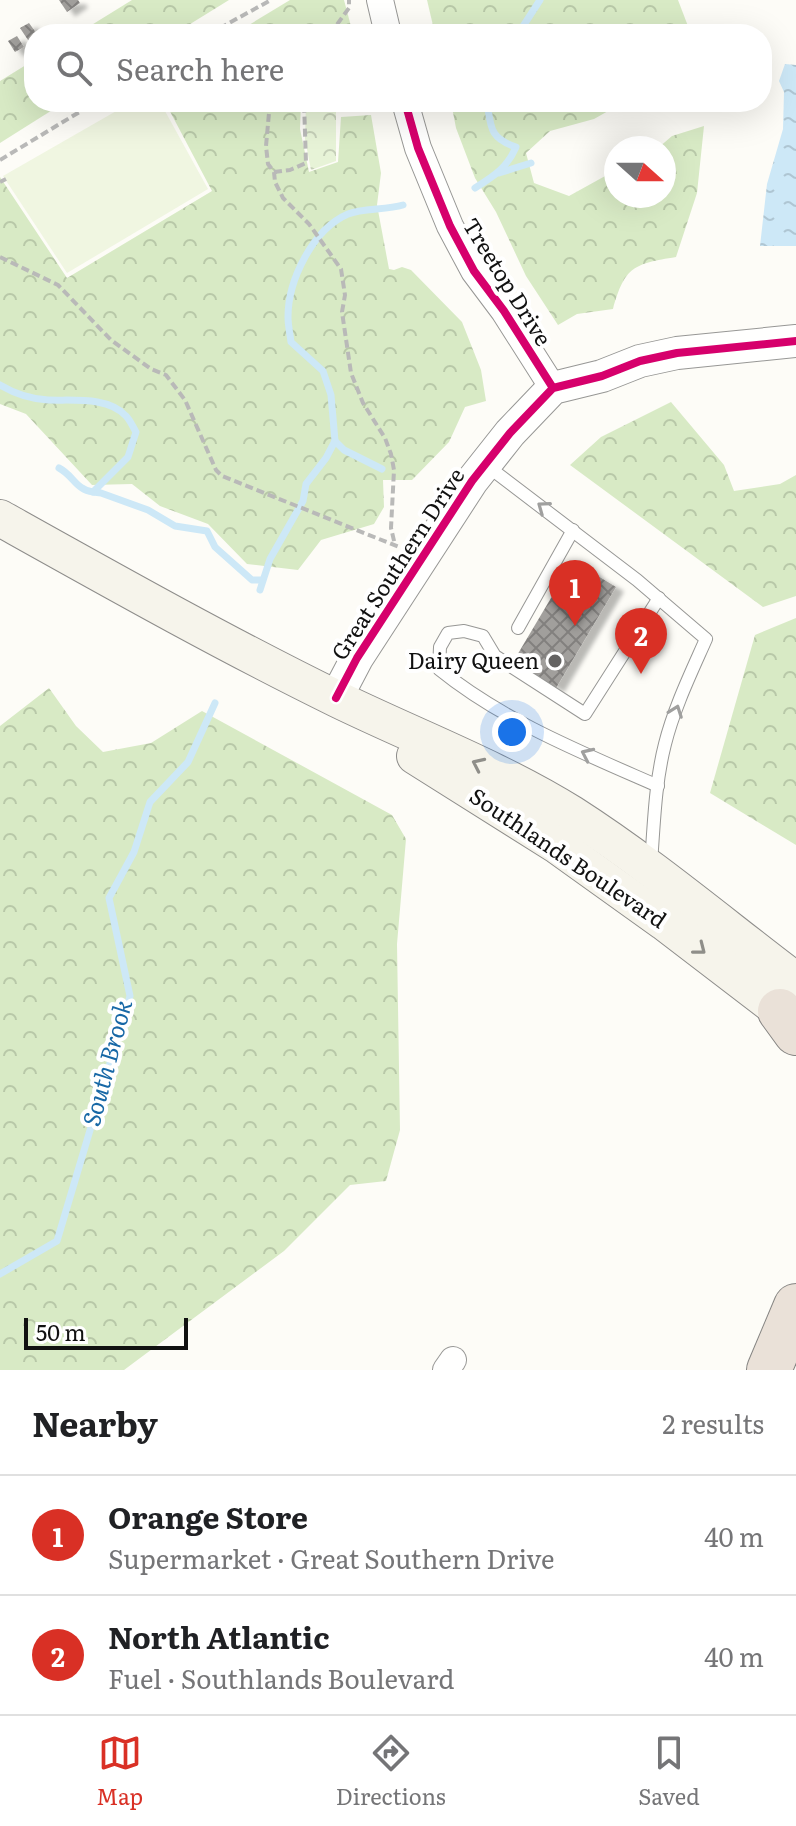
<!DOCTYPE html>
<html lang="en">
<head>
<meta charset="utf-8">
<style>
	body { margin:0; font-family:Literata,serif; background:#f6f6f6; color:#202124 }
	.compass { position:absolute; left:604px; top:136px; width:72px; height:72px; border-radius:50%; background:#fff; box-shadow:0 8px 32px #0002; rotate:111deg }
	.scale { position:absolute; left:24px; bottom:20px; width:164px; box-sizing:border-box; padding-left:8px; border:4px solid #111; border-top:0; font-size:22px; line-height:28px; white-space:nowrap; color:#111; -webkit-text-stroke:6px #fff; paint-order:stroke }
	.you { position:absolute; left:512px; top:732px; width:28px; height:28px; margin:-20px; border:6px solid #fff; border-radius:50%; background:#1a73e8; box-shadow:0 0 0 12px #1a73e833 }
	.badge { display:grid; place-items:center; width:52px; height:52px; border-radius:50%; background:#d93025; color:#fff; font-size:26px; font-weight:700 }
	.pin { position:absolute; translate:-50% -66px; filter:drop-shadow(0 2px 4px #0008) }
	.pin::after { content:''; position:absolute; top:42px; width:28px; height:24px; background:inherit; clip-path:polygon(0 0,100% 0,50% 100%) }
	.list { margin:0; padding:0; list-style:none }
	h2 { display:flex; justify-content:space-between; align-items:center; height:104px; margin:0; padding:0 32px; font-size:34px }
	h2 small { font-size:26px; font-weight:400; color:#757577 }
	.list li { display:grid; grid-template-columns:52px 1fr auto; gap:24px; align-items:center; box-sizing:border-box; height:120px; padding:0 32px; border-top:2px solid #e0e0e0 }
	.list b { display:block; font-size:30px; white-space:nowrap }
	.list p { margin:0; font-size:26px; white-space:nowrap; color:#757577 }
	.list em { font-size:26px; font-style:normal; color:#757577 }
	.icon { flex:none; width:44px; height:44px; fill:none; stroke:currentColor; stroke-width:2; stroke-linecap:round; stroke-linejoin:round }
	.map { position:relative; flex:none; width:796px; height:1370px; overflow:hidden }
	.search { position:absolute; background:#fff; box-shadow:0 8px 32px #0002; left:24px; right:24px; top:24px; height:88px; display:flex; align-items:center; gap:20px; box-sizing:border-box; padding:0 28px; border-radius:32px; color:#757577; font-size:30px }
	.sheet { height:344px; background:#fff }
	nav { display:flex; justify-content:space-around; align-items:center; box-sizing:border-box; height:112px; border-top:2px solid #e0e0e0; background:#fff; font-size:22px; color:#757577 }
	nav a { display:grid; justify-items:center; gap:4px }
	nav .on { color:#d93025 }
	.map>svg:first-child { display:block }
	.forest { fill:url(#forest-crowns) }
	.park { fill:url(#park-crowns) }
	.pitch { fill:#f0f6e1 }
	.water { fill:url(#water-ripples) }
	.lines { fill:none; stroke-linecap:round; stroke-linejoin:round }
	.stream { stroke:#cde8f7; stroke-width:7 }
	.building { fill:url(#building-cross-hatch); filter:url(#shadow) }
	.service-casing { stroke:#979795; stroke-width:14 }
	.minor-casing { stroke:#979795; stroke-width:28 }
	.tertiary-casing { stroke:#979795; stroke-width:34 }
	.secondary-casing { stroke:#8e8d8b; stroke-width:38 }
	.motorway-casing { stroke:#858482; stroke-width:46 }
	.path { stroke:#b9b9b8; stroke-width:4; stroke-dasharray:8 4; stroke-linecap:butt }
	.service { stroke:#fffffe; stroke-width:12 }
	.minor { stroke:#fffffe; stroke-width:26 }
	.tertiary { stroke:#fffffe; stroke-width:32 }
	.secondary { stroke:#f6f4eb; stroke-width:36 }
	.motorway { stroke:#eae1d8; stroke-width:44 }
	.cycleway-casing { stroke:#fff; stroke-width:13 }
	.cycleway { stroke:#d6006c; stroke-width:8 }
	.oneway { stroke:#a0a09f }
	.oneway2 { stroke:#8f8e89 }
	.poi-dot { fill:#646362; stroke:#fff; stroke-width:3 }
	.labels { text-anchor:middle; stroke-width:8; stroke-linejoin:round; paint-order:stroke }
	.street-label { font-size:22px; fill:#111; stroke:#fff }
	.poi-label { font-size:22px; fill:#111; stroke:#fff; text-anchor:end }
	.water-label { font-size:24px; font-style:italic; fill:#1768a6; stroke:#fff }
</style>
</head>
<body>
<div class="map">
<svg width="796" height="1370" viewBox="0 0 796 1370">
	<defs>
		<pattern id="forest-crowns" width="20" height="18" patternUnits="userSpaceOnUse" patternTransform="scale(2)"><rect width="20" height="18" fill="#d8eac5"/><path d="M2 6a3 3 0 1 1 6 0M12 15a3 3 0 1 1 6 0" fill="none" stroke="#b8c8a8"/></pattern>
		<pattern id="park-crowns" width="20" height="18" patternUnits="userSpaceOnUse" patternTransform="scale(2)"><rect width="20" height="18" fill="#e7f3d7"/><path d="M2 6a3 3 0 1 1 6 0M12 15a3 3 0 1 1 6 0" fill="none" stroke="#c5cfb8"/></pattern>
		<pattern id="water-ripples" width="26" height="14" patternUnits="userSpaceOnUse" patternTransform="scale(2)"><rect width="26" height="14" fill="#cde8f7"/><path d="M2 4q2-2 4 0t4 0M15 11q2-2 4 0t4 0" fill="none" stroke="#afc6d3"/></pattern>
		<pattern id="building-cross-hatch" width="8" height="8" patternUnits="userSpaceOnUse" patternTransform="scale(2)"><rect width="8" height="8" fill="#a19f9c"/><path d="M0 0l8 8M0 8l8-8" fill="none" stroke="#82807e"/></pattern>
		<filter id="shadow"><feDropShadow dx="8" dy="4.5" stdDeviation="2" flood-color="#0004"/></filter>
	</defs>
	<rect width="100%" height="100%" fill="#fdfcf7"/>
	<!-- forest -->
	<g class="forest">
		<path d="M132,0H229L174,34H77Z"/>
		<path d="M290,0H344L353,34H234Z"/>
		<path d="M427,0H678L691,34H435Z"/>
		<path d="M34,60V102H65L0,143V81Z"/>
		<path d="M165,102H301L300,129L309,172L338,162L341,117L371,115L381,173L377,205L389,269L394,270L402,267L411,270L462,322L481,370L486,401L465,407L449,442L412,480H383L384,507L374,524L321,540L298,570L247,564L208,524L160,506L132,484L92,485L26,414L0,404V177L67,278L212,191Z"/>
		<path d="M451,102H624L594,119L550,131L526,153L534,183L569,196L616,170V196H664V148H658L672,136L704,126L697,193L676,257C634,264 625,266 613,309L577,314L558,325L526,276L496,212L475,178L456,128Z"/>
		<path d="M671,402L724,465L734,491L780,484L796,475V596L763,607L570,465L601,437Z"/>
		<path d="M796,618V845L710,793L755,635Z"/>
		<path d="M49,688L76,726L103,752L151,743L202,711L392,815L406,839L397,944L400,1130L386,1181L350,1185L284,1251L124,1370H0V726Z"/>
	</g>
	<!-- park -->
	<path class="park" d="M306,102H336V161L311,170L305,139Z"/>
	<!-- pitch -->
	<path class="pitch" d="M132,102H160L208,189L67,273L3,176Z"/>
	<!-- water -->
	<path class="water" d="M785,64L796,65V246H760L767,184L783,129L784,92L779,81Z"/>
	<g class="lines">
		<!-- stream -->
		<g class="stream">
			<path d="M518,34L540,0"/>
			<path d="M499,173L531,163"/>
			<path d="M475,188C494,176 507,168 516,147C489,138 491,127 487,102"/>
			<path d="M0,385C15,394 30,399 48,400C72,401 108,396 126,416C130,420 133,427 136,432L128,457L93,492L101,493L148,510L175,526L207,531L215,547L252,580H261"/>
			<path d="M335,441L344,450L382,469"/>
			<path d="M59,468C73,475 76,490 93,492"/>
			<path d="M260,590L270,559L303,501L306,484L326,458L335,441L331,395L323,371L291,342C290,334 288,325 288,317C288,280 313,229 348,214C362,208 386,210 403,205"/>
			<path d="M0,1274L57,1241L130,996L109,898L134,852L150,802L188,762L215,703"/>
		</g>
	</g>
	<!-- building -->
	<g class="building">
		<path d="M59,0H78L80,3L67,12Z"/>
		<path d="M29,23L37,34H34V40L30,43L20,28Z"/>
		<path d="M17,36L24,47L15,52L8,41Z"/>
		<path d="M573,561L616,587L556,688L513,662Z"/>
	</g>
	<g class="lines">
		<defs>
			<g id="service">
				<path d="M486,465L637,580L706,639C691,673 674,708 665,744C655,783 654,824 651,863"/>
				<path d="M518,628L573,530"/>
				<path d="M658,786C583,753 503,721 439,669L440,647L448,633L464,631L483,636L495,656L585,714L659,598"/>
			</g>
			<g id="minor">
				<path d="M380,0L388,34"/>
				<path d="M405,102L418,148L450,226L474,271L504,311L553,388"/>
				<path d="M446,1370L453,1360"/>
			</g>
			<path id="tertiary" d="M336,698L357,658L472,481L510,433L553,388L602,376L640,361L677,353L796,341"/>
			<g id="secondary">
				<path d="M0,518C111,580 223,643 337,699C415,737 498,768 572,814C650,864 722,925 796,981"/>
				<path d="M415,756L558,846L664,922L796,1023"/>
			</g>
			<g id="motorway">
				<path d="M780,1011L796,1033"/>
				<path d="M769,1370L796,1306"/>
			</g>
		</defs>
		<!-- service casing -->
		<use href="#service" class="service-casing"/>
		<!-- minor casing -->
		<use href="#minor" class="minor-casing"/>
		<!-- tertiary casing -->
		<use href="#tertiary" class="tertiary-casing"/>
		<!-- secondary casing -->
		<use href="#secondary" class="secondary-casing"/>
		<!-- motorway casing -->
		<use href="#motorway" class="motorway-casing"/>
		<!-- path -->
		<g class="path">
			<path d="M209,34L271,0"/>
			<path d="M330,34L349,8V0"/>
			<path d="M270,102L266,146L268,164L274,172L275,182L283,198L309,224L341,269L345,295L342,312L351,373L363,403L385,438L391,454L394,470L391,528L395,545"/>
			<path d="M0,160L96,102"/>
			<path d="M274,172L290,170L306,163L304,102"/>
			<path d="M0,182L6,179"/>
			<path d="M0,257L58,285L111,340L151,369L166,375L185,400L216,470L222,476L399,547"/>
		</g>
		<!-- service -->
		<use href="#service" class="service"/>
		<!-- minor -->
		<use href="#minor" class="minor"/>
		<!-- tertiary -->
		<use href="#tertiary" class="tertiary"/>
		<!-- secondary -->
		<use href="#secondary" class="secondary"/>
		<!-- motorway -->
		<use href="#motorway" class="motorway"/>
		<defs>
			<g id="cycleway">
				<path d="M405,102L418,148L450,226L474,271L504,311L553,388"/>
				<path d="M336,698L357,658L472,481L510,433L553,388L602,376L640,361L677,353L796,341"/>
			</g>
		</defs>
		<!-- cycleway casing -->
		<use href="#cycleway" class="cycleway-casing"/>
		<!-- cycleway -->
		<use href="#cycleway" class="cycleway"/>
	</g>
	<!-- one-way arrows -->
	<defs><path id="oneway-chevron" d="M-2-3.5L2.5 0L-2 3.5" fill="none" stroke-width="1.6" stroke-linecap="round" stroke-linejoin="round" transform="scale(2)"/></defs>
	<g class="oneway">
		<use href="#oneway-chevron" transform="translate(543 507) rotate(-144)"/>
		<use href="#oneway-chevron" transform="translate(676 711) rotate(-70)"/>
		<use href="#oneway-chevron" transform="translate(587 754) rotate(-155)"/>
	</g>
	<g class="oneway2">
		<use href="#oneway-chevron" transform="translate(478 764) rotate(-155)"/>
		<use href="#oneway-chevron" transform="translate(700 949) rotate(38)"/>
	</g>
	<!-- markers -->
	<circle class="poi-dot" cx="555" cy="661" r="8"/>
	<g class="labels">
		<!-- street labels -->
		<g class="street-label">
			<text transform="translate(507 282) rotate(58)" y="8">Treetop Drive</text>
			<text transform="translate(398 564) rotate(-57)" y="8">Great Southern Drive</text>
			<text transform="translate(568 858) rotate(34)" y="8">Southlands Boulevard</text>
		</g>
		<!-- poi labels -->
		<g class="poi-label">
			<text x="539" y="669">Dairy Queen</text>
		</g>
		<!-- water labels -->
		<g class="water-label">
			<text transform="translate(108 1063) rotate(-75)" y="8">South Brook</text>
		</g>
	</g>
</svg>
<svg class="compass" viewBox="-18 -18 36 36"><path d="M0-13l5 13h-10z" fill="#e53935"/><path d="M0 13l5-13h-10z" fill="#757577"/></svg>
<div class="scale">50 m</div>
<div class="you"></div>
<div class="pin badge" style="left:575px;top:626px">1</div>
<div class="pin badge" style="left:641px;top:674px">2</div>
<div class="search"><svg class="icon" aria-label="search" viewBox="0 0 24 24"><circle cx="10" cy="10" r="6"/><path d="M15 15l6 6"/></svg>Search here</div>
</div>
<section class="sheet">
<h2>Nearby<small>2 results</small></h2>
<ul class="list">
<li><span class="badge">1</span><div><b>Orange Store</b><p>Supermarket · Great Southern Drive</p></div><em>40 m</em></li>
<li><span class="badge">2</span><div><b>North Atlantic</b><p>Fuel · Southlands Boulevard</p></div><em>40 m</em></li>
</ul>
</section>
<nav>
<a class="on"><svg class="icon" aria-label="map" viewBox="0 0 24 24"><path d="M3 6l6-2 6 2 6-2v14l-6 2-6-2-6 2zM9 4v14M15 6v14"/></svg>Map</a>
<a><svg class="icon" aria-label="directions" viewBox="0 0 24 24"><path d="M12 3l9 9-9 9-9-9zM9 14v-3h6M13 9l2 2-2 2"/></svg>Directions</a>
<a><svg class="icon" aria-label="saved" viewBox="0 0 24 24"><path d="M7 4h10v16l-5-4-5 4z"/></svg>Saved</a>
</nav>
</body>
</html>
